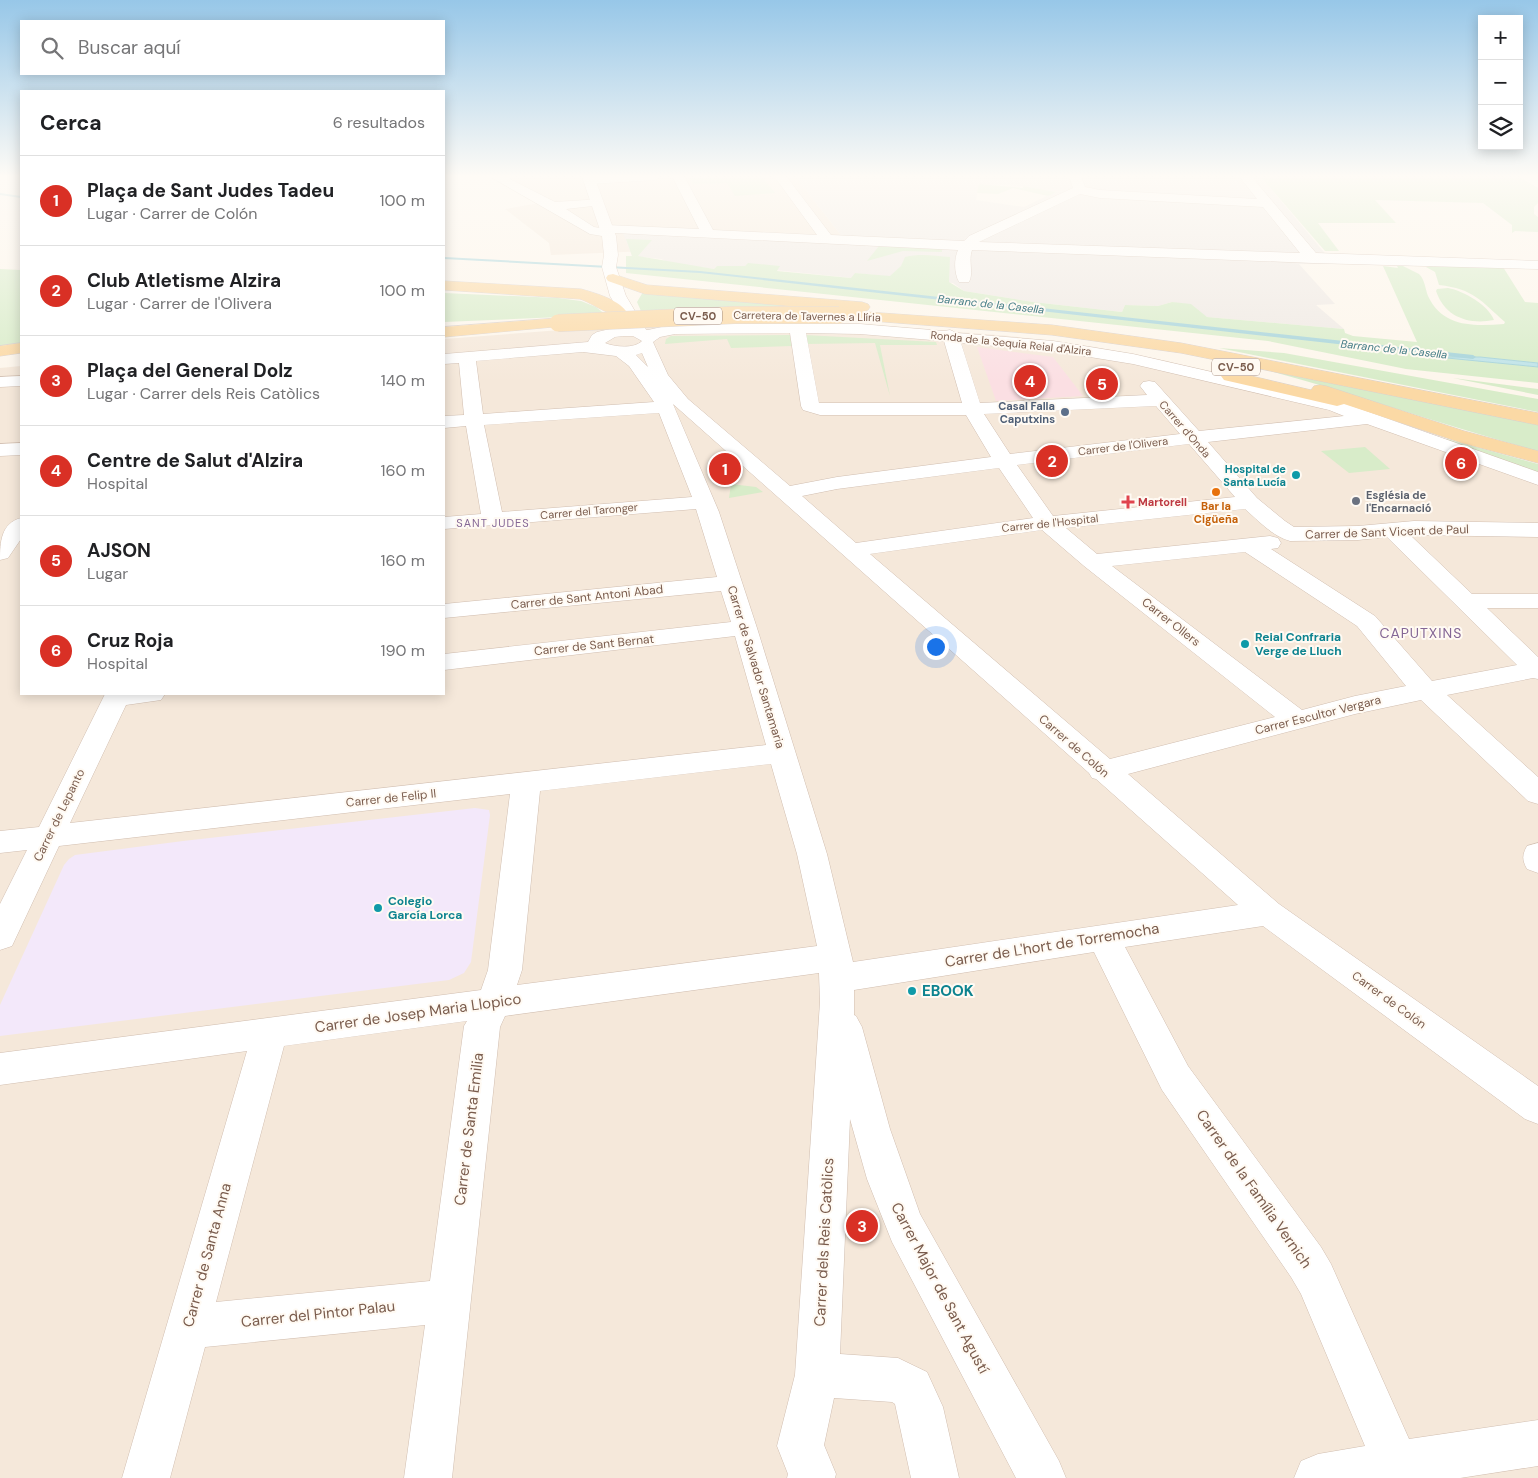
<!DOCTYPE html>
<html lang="es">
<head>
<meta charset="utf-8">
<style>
	body { margin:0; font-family:"DM Sans",sans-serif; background:#f6f6f6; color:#202124 }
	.controls { position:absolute; right:15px; top:15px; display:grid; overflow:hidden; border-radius:0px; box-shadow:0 2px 12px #0003 }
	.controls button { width:45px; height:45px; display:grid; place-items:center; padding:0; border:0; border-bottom:1px solid #e0e0e0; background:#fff; color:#202124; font:25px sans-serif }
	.you { position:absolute; left:935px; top:646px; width:18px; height:18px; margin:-12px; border:4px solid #fff; border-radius:50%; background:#1a73e8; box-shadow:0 0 0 8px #1a73e833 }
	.badge { display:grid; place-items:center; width:32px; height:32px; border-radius:50%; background:#d93025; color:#fff; font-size:16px; font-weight:700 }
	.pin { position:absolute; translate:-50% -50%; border:2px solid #fff; box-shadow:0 1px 5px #0006 }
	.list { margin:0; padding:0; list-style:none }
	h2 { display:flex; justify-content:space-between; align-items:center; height:65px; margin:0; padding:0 20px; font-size:21px }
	h2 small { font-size:16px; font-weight:400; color:#757577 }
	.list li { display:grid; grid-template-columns:32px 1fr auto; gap:15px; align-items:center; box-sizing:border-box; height:90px; padding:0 20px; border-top:1px solid #e0e0e0 }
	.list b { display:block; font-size:19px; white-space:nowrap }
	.list p { margin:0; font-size:16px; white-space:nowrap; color:#757577 }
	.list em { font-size:16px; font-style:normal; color:#757577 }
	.icon { flex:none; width:28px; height:28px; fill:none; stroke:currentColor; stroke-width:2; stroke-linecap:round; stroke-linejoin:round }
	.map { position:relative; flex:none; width:1538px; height:1478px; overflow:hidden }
	.search { position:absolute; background:#fff; box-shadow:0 2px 12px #0003; left:20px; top:20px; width:425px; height:55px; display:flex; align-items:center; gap:12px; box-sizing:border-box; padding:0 18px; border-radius:0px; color:#757577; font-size:19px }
	.panel { position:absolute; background:#fff; box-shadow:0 2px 12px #0003; left:20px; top:90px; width:425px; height:605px; border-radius:0px }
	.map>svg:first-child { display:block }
	.residential { fill:#f5e8da }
	.industrial { fill:#efe9e4; fill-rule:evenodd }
	.education { fill:#f3e8fa }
	.medical { fill:#fbdfe3 }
	.green { fill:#d8ecc9 }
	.water { fill:#bfe3e8; stroke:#a5d3da }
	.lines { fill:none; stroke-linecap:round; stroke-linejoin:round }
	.stream { fill:#a5d3da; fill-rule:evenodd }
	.minor-casing { stroke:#d1beb0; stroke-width:1 }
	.secondary-casing { stroke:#d6c0b0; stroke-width:1 }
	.primary-casing { stroke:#dad1cd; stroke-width:1 }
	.minor { fill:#fff; fill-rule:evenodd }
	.secondary { fill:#fff; fill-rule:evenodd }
	.primary { fill:#fbd9a5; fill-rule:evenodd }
	.primary-bridge-casing { stroke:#dad1cd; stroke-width:18; stroke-linecap:butt }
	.primary-bridge { stroke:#fbd9a5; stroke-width:17 }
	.service-dot { fill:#5c6f8a; stroke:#fffaf3; stroke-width:2 }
	.culture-dot { fill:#0f9aa8; stroke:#fffaf3; stroke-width:2 }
	.food-dot { fill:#e8710a; stroke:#fffaf3; stroke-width:2 }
	.worship-dot { fill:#6b7280; stroke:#fffaf3; stroke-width:2 }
	.health-dot { fill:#e0444e; stroke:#fffaf3; stroke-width:2 }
	.labels { text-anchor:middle; stroke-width:4; stroke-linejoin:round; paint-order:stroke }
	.far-water-label { font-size:11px; font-style:italic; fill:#437c86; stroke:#fffaf3 }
	.shield { fill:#fffaf3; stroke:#a28b7f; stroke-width:1 }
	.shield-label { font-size:11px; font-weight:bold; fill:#7a5c4d }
	.far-street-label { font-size:11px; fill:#7a5c4d; stroke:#fffaf3 }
	.far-service-label { font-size:11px; font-weight:bold; fill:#4e5e75; stroke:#fffaf3; text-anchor:end }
	.far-culture-label { font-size:11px; font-weight:bold; fill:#0d838f; stroke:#fffaf3; text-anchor:end }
	.far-worship-label { font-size:11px; font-weight:bold; fill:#5b616d; stroke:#fffaf3; text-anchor:start }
	.far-health-label { font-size:11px; font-weight:bold; fill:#be3a42; stroke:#fffaf3; text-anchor:start }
	.far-food-label { font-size:11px; font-weight:bold; fill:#c56008; stroke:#fffaf3 }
	.far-neighbourhood-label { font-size:11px; letter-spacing:1px; fill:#846695; stroke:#fffaf3 }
	.street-label { font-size:12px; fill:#7a5c4d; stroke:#fffaf3 }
	.culture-label { font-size:12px; font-weight:bold; fill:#0d838f; stroke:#fffaf3; text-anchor:start }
	.neighbourhood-label { font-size:14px; letter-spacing:1px; fill:#846695; stroke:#fffaf3 }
	.near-street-label { font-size:15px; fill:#7a5c4d; stroke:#fffaf3 }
	.near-culture-label { font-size:15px; font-weight:bold; fill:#0d838f; stroke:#fffaf3; text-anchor:start }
</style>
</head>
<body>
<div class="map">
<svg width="1538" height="1478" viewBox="0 0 1538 1478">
	<rect width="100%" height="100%" fill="#fdf6ec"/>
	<!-- residential -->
	<g class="residential">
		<path d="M495,176H795L840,234L842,243L551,255L549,243L505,209L545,202Z"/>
		<path d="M769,322L845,323L1010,336L1095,347L1167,361L1538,475V1478H0V368L21,366V694H444V339L574,329Z"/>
	</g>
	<!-- industrial -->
	<path class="industrial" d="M795,176H1260L1334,264H1299L1335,304L1316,305L1344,329L1207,317L1197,311L1172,302L1158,306L1125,305L1122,312L1033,302L964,291L953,283L855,273L852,278L736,266L734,268L717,266L714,269L669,263L661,259L632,256L623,233L842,243L840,234ZM979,184L1023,186L1055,192L1024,207L976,200Z"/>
	<!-- education -->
	<path class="education" d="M475,808L489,810L490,815L471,962L464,973L449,980L0,1036V1005L64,865L69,859L75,855L183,841Z"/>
	<!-- medical -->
	<path class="medical" d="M977,347L1053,357L1083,396L996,401Z"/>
	<!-- green -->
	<g class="green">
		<path d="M724,176H762L775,193L735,196L727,183L693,184L689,178Z"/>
		<path d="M1260,176H1518L1538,188V203L1534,207V214L1538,217V232L1515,231L1512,233V225L1483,203L1375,200L1396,223H1318L1339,251H1325Z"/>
		<path d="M979,184L1023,188V186L1056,192L1048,196L1013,188L998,194L977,193Z"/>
		<path d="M626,239L652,240L638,256L714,269L717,266H745L748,263L780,266L777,271L851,278L855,273L890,276L901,266L905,257C921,253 935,256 950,257L949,282L964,291L1033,302L1122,312L1125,305L1158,306L1172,302L1191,304L1207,317L1344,329L1345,333L1353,336L1417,342L1383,266L1398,268L1397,266H1403L1419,274C1425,280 1425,288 1428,296C1443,328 1474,326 1504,324L1505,322C1481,301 1474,289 1439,285L1435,272L1426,267L1435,265L1503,267L1525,302L1538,303V363L1480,357H1443L1538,367V383L1406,369L1268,341L626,273V256H632Z"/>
		<path d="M879,246L942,249V252L903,251L867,261Z"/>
		<path d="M0,269L21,270V344L0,346Z"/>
		<path d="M1448,288C1464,291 1488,305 1494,320C1468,325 1445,317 1436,291L1437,289Z"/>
		<path d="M643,292L839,307L869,311L814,309L641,311L637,302Z"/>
		<path d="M444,293L558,298L581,301L596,307L606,315L444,322Z"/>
		<path d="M790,335L792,346L731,348L727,339L665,344L666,339L671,336Z"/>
		<path d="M805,335L936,342L937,345H880L890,396L875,343L805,344Z"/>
		<path d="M1219,348L1284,353L1538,399V412Z"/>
		<path d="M1270,371L1538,425V451C1448,427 1360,395 1270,371Z"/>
		<path d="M1453,378L1538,389V395Z"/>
		<path d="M1447,439L1538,464V475L1444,441Z"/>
		<path d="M1365,447L1390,469L1349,473L1321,451Z"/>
		<path d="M731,484L756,487L763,492L729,498Z"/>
	</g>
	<!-- water -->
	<path class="water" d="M1437,357H1480L1538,363V367Z"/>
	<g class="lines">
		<!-- stream -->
		<g class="stream">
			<path d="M0,193L21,196V198L0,195Z"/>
			<path d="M444,257L700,271L1473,355L1476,357L1473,359L700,273L444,259Z"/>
		</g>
		<defs>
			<g id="minor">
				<path d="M489,176H504L555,202L602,199L603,202L602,205L566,209L594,227L600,228L606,225L699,229L672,176H684L713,230L817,235L774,176H786L831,235L964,241L969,236L1073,188L1069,176H1081L1085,187L1100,190L1257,199L1239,176H1251L1316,253L1538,261V269L1313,263L972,250C968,261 974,273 969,282H959C954,273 954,259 958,250L615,233L608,237L590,234ZM1080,194L1100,198L1263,207L1300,253L979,242Z"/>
				<path d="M597,176H661L655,180L590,184L584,180L586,177Z"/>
				<path d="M797,323L860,324L944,331L950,330L957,333L1053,341L1133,354L1335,400L1538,472V485L1367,424L1208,442L1257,498L1285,521L1294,527L1358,526L1414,521L1538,523V537L1410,535L1472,594H1538V608H1487L1538,657V679L1533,678L1447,695L1538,777V804L1528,801L1421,700L1355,714L1128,774L1279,904L1538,1086V1124L1525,1119L1263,926L1125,947L1188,1066L1321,1247L1331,1264L1409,1439L1538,1420V1466L1460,1478H1294L1301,1461L1318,1454L1365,1446L1301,1294L1291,1277L1162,1090L1094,952L854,990V1015L856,1016L862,1027L890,1129L920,1214L1059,1461L1066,1478H1016L892,1242L867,1179L850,1119L840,1354L898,1358L927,1372L943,1407L959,1478H911L895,1404L892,1402L834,1398L824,1445L836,1474L835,1478H787L788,1474L777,1446L795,1375L820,1002L819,973L505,1016L500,1027L452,1478H404L425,1325L205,1347L170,1478H122L247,1051L0,1085V1053L481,990L488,970L510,794L59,846L12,946L0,950V904L27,850L0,853V831L39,827L105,694H165L161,700L126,705L70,823L766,745L735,636L444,670V654L731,622L721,591L444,618V604L717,577L696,509L444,529V517L481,514L466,426L444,428V416L464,415L459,363L444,364V354L588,342L592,335L597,332L623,326L648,330L675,324ZM790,333L801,406L803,410L820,415H966L991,457L837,477L790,486L688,399L668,375L653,342L660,337L675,334ZM806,333L860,334L944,341L962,403H819ZM623,336H633L642,341C634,349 615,347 605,343L615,337ZM961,343L1053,351L1133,364L1329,410L1344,416L1199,431L1155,382L1149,381L1143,382L1140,386L1147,395L980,403ZM583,352L616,356L629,366L654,402L483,414L476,361ZM642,353L648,367L636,355ZM673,404L1089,773L1092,778L1096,779L1238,905L853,962L827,854L757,628L719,512ZM1156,406L1180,434L1010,454L984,414ZM659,413L692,497L502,512L484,425ZM1189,444L1235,497L1053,516L1017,465ZM999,468L1033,518L856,543L802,496L837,489ZM1245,509C1259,521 1272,536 1290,541L1358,540L1387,537L1517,665L1432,681L1375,616L1271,549L1278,548L1281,543L1278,538L1270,536L1097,554L1066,528ZM1042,530L1084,566L1275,717L1110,759L870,554ZM1245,552L1357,626L1406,686L1355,696L1302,710L1112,566ZM771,764L797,854L817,946L517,985L522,970L540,791ZM467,1021L464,1026L430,1281L216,1302L284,1046Z"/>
				<path d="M21,376V386L0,387V377Z"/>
				<path d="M21,443V455L0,456V444Z"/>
				<path d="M21,518V539L8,558L0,560C0,542 1,523 21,518Z"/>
				<path d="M1538,843V873L1527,869C1522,860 1522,855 1527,846Z"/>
			</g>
			<path id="secondary" d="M582,176H594L616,236L618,255L616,267L626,296L648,333L646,336H634L610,296L602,267L604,255L602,236Z"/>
			<g id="primary">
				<path d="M613,274L647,285L862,302L868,304L870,307L868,310L862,312L645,294L608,281L606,278L608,275Z"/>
				<path d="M444,281L581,289C595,293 617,299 626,311L624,314C610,318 593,303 580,299L444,290Z"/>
				<path d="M839,310L1052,325L1181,343L1538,413V425L1181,353L1052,335L833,318L831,315L833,312Z"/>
				<path d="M558,318L564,320L566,323L564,326L444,337V327Z"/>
				<path d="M21,343V353L0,356V346Z"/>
				<path d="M1230,371L1311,390L1314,386L1320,385L1326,386L1464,431L1538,451V463L1462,443L1344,404L1337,406L1224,380L1221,376L1224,372Z"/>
			</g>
		</defs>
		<!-- minor casing -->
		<use href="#minor" class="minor-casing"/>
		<!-- secondary casing -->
		<use href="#secondary" class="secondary-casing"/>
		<!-- primary casing -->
		<use href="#primary" class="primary-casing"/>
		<!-- minor -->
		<use href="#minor" class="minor"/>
		<!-- secondary -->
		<use href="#secondary" class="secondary"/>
		<!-- primary -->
		<use href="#primary" class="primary"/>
		<defs>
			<path id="primary-bridge" d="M558,323L734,315H839"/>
		</defs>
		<!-- primary-bridge casing -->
		<use href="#primary-bridge" class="primary-bridge-casing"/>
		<!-- primary-bridge -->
		<use href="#primary-bridge" class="primary-bridge"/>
	</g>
	<!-- sky -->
	<linearGradient id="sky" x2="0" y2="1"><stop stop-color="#97c7e8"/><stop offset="0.46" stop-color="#fefbf6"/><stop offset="1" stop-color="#fefbf6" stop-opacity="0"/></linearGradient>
	<rect width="1538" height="383" fill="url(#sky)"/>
	<!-- markers -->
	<circle class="service-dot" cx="1065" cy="412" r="5"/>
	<g class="culture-dot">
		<circle cx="1296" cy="475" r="5"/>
		<circle cx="1245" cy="644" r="5"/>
		<circle cx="378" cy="908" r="5"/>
		<circle cx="912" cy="991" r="5"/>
	</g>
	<circle class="food-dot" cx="1216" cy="492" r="5"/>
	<circle class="worship-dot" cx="1356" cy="501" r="5"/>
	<path class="health-dot" d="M1125.5 494.5h5v5h5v5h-5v5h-5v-5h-5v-5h5z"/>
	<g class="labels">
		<!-- far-water labels -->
		<g class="far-water-label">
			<text transform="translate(991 304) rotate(6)" y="4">Barranc de la Casella</text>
			<text transform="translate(1394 349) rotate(6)" y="4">Barranc de la Casella</text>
		</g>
		<!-- shield labels -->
		<g class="shield">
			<rect x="674" y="307.5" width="48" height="17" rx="4"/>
			<rect x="1212" y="358.5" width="48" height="17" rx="4"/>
		</g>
		<g class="shield-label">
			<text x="698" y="320">CV-50</text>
			<text x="1236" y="371">CV-50</text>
		</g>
		<!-- far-street labels -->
		<g class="far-street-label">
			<text transform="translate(807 316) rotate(1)" y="4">Carretera de Tavernes a Llíria</text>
			<text transform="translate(1011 343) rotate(6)" y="4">Ronda de la Sequia Reial d'Alzira</text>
			<text transform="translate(1185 429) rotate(49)" y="4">Carrer d'Onda</text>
			<text transform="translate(1123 446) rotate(-7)" y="4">Carrer de l'Olivera</text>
			<text transform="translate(589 511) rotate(-5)" y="4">Carrer del Taronger</text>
			<text transform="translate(1050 523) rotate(-6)" y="4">Carrer de l'Hospital</text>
		</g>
		<!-- far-service labels -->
		<g class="far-service-label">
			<text x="1055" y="410">Casal Falla<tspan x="1055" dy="13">Caputxins</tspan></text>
		</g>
		<!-- far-culture labels -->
		<g class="far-culture-label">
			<text x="1286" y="473">Hospital de<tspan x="1286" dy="13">Santa Lucía</tspan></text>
		</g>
		<!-- far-worship labels -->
		<g class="far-worship-label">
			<text x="1366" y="499">Església de<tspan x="1366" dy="13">l'Encarnació</tspan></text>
		</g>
		<!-- far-health labels -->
		<g class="far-health-label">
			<text x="1138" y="506">Martorell</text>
		</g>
		<!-- far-food labels -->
		<g class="far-food-label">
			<text x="1216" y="510">Bar la<tspan x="1216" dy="13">Cigüeña</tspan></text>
		</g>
		<!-- far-neighbourhood labels -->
		<g class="far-neighbourhood-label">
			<text x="493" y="527">SANT JUDES</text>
		</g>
		<!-- street labels -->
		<g class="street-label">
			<text transform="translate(1387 532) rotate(-2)" y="4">Carrer de Sant Vicent de Paul</text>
			<text transform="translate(587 597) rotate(-6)" y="4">Carrer de Sant Antoni Abad</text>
			<text transform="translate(1171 622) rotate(38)" y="4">Carrer Ollers</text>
			<text transform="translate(594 645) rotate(-6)" y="4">Carrer de Sant Bernat</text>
			<text transform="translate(756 667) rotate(73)" y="4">Carrer de Salvador Santamaria</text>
			<text transform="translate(1318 715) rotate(-14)" y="4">Carrer Escultor Vergara</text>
			<text transform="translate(1074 746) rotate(41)" y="4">Carrer de Colón</text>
			<text transform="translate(391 798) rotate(-6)" y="4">Carrer de Felip II</text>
			<text transform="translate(59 815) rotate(-64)" y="4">Carrer de Lepanto</text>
			<text transform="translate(1389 1000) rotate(36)" y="4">Carrer de Colón</text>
		</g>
		<!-- culture labels -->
		<g class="culture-label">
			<text x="1255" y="641">Reial Confraria<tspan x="1255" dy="14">Verge de Lluch</tspan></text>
			<text x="388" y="905">Colegio<tspan x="388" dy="14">García Lorca</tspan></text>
		</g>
		<!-- neighbourhood labels -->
		<g class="neighbourhood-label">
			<text x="1421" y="638">CAPUTXINS</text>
		</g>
		<!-- near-street labels -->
		<g class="near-street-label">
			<text transform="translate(1052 945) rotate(-9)" y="5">Carrer de L'hort de Torremocha</text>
			<text transform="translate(418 1013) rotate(-8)" y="5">Carrer de Josep Maria Llopico</text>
			<text transform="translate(469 1129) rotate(-83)" y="5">Carrer de Santa Emilia</text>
			<text transform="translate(1254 1189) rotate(55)" y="5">Carrer de la Família Vernich</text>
			<text transform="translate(824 1242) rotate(-87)" y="5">Carrer dels Reis Catòlics</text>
			<text transform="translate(207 1255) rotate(-75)" y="5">Carrer de Santa Anna</text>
			<text transform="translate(940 1288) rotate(62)" y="5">Carrer Major de Sant Agustí</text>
			<text transform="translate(318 1314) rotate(-6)" y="5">Carrer del Pintor Palau</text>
		</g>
		<!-- near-culture labels -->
		<g class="near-culture-label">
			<text x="922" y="996">EBOOK</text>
		</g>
	</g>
</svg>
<div class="controls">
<button>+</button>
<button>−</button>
<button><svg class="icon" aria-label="layers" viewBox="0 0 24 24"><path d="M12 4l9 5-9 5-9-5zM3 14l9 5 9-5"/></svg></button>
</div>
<div class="you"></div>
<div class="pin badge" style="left:725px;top:469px">1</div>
<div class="pin badge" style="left:1052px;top:461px">2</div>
<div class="pin badge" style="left:862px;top:1226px">3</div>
<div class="pin badge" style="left:1030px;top:381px">4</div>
<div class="pin badge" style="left:1102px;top:384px">5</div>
<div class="pin badge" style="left:1461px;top:463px">6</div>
<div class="search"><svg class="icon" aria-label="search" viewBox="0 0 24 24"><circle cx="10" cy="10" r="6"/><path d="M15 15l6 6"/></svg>Buscar aquí</div>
<section class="panel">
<h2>Cerca<small>6 resultados</small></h2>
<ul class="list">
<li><span class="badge">1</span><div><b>Plaça de Sant Judes Tadeu</b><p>Lugar · Carrer de Colón</p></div><em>100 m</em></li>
<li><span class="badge">2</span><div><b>Club Atletisme Alzira</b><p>Lugar · Carrer de l'Olivera</p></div><em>100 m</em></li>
<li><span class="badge">3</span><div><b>Plaça del General Dolz</b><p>Lugar · Carrer dels Reis Catòlics</p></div><em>140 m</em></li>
<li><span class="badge">4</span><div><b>Centre de Salut d'Alzira</b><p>Hospital</p></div><em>160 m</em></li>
<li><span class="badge">5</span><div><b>AJSON</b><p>Lugar</p></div><em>160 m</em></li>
<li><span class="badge">6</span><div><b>Cruz Roja</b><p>Hospital</p></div><em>190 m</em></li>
</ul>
</section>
</div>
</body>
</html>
